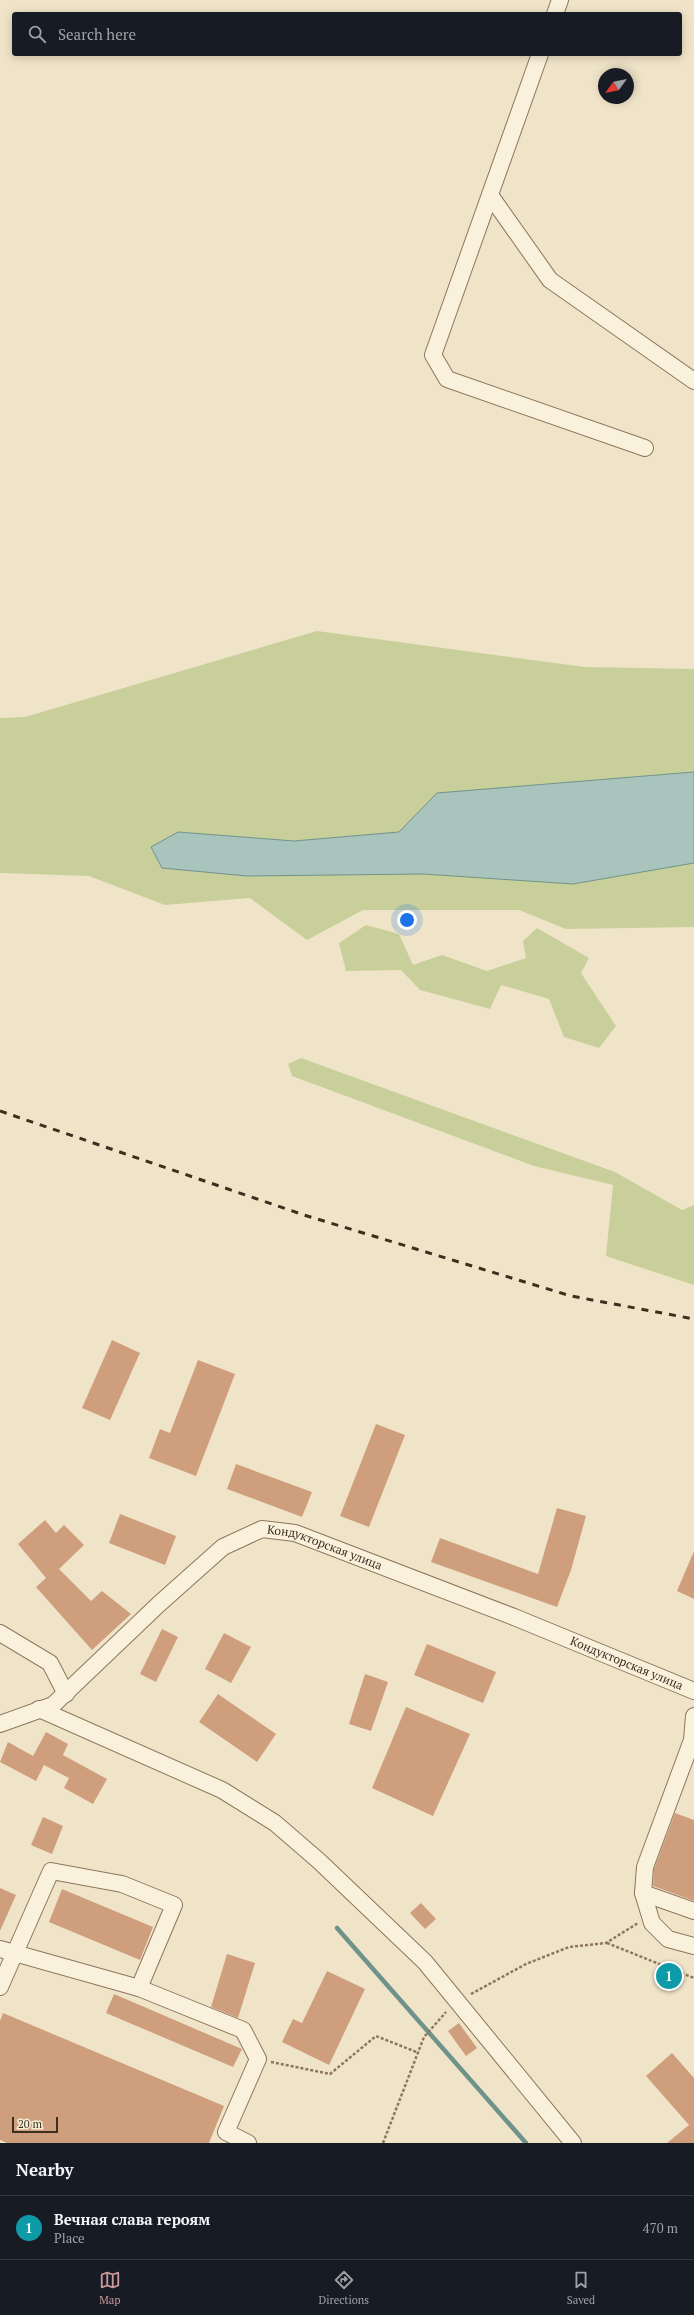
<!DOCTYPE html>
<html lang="en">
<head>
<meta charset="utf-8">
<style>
	body { margin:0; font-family:"PT Serif",serif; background:#20242c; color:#f1f3f6 }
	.compass { position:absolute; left:598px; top:68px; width:36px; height:36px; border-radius:50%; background:#171b24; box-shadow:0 2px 10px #0003; rotate:237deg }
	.scale { position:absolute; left:12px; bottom:10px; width:46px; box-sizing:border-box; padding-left:4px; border:2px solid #3d2e20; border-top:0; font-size:11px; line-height:14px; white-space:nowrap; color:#3d2e20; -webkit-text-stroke:3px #f7eed8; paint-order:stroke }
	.you { position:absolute; left:407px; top:920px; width:14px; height:14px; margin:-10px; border:3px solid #fff; border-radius:50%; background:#1a73e8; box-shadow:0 0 0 6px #1a73e833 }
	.badge { display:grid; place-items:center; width:26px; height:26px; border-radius:50%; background:#cc999b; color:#fff; font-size:13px; font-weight:700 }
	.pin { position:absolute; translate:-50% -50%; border:2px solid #fff; box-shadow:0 1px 4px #0006 }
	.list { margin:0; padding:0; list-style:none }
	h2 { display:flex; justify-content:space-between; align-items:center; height:52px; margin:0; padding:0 16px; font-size:17px }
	h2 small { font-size:13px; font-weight:400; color:#9ea1a6 }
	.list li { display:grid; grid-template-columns:26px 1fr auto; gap:12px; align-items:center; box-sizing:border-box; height:64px; padding:0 16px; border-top:1px solid #363941 }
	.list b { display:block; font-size:15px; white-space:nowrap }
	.list p { margin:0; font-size:13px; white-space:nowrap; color:#9ea1a6 }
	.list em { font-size:13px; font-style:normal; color:#9ea1a6 }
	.icon { flex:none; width:22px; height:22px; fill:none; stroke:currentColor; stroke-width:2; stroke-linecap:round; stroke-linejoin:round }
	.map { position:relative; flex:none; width:694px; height:2143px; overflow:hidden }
	.search { position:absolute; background:#171b24; box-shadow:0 2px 10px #0003; left:12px; right:12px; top:12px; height:44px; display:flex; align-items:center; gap:10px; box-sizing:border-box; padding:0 14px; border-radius:4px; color:#9ea1a6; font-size:15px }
	.sheet { height:116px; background:#171b24 }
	nav { display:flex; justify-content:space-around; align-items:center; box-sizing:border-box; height:56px; border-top:1px solid #363941; background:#171b24; font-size:11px; color:#9ea1a6 }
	nav a { display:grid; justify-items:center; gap:2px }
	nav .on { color:#cc999b }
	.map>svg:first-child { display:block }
	.green { fill:#c9cf9b }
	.water { fill:#a9c4bc; stroke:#6f938a }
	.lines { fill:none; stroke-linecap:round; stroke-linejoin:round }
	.stream { stroke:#6f938a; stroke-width:4.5 }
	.building { fill:#cf9f7d }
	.minor-casing { stroke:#8d765c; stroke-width:18 }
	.path { stroke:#8d765c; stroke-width:2.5; stroke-dasharray:3 2; stroke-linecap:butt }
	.minor { stroke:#faf1dc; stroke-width:16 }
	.rail { stroke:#3d2e20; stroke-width:3; stroke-dasharray:7 7; stroke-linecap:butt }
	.labels { text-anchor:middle; stroke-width:4; stroke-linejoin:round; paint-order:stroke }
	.street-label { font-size:12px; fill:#3d2e20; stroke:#f7eed8 }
</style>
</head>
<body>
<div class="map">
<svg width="694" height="2143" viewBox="0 0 694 2143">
	<rect width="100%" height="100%" fill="#f0e4c8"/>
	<!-- green -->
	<g class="green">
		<path d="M317,631L585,667L694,669V772L437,793L400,832L294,841L178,832L423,874L573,884L694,863V927L566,929L519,910H363L307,940L250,898L165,905L89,876L0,873V718L25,717Z"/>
		<path d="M366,925L399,934L413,965L442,955L487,971L526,958L523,941L537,928L589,958L581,973L616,1026L599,1048L564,1037L549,999L501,985L490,1009L420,990L401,970L346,971L339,943Z"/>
		<path d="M301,1058L615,1172L682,1210L694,1205V1285L606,1256L613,1185L534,1166L292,1076L288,1064Z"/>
	</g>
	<!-- water -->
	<path class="water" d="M694,772V863L573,884L423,874L247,876L162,868L151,847L178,832L294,841L399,832L437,793Z"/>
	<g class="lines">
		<!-- stream -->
		<path class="stream" d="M337,1928L526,2143"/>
	</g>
	<!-- building -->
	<g class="building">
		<path d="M112,1340L140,1353L110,1420L82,1408Z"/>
		<path d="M198,1360L235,1374L196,1476L149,1458L160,1429L170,1433Z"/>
		<path d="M376,1424L405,1435L369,1527L340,1516Z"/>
		<path d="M236,1464L312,1492L302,1517L227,1489Z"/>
		<path d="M557,1508L586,1516L571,1570L557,1607L431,1562L440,1538L538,1574Z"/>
		<path d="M120,1514L176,1536L165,1565L109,1543Z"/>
		<path d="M45,1520L56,1533L64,1525L84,1545L59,1569L91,1601L102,1591L131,1614L92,1650L36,1587L46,1578L18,1544Z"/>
		<path d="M694,1551V1599L677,1591Z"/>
		<path d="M162,1629L178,1637L156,1682L140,1674Z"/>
		<path d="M224,1633L251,1647L231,1683L205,1669Z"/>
		<path d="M427,1644L496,1672L483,1703L414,1675Z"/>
		<path d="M365,1674L388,1682L371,1731L349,1724Z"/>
		<path d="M218,1694L276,1734L257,1762L199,1722Z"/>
		<path d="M406,1707L470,1734L433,1816L372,1788Z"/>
		<path d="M46,1732L68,1744L63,1755L107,1779L93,1804L64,1788L69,1778L44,1765L36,1781L0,1762L8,1742L33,1756Z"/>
		<path d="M675,1813L694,1820V1901L653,1886L654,1869Z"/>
		<path d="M43,1817L63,1826L52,1854L31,1845Z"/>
		<path d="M0,1888L16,1895L0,1931Z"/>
		<path d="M62,1889L153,1927L140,1960L49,1922Z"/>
		<path d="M421,1903L436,1919L425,1929L410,1913Z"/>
		<path d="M227,1954L255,1963L238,2018L211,2007Z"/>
		<path d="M327,1971L365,1989L329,2065L282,2042L293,2019L302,2023Z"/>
		<path d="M114,1994L242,2049L233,2067L106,2013Z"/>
		<path d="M3,2013L224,2106L209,2143H7L0,2140V2021Z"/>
		<path d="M459,2023L477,2048L466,2056L448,2031Z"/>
		<path d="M672,2053L694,2078V2143H667L689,2125L646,2076Z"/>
	</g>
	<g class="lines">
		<defs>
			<g id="minor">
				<path d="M555,14L560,0"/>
				<path d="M540,54L433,355L447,379L645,448"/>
				<path d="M490,195L550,280L694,381"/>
				<path d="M0,1633L50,1663L66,1694"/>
				<path d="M39,1709L222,1790L275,1823L319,1861L425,1962L573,2143"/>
				<path d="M694,1716L692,1740L645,1867L643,1893L652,1923L668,1939L694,1946"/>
				<path id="s1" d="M0,1724L53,1705L159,1604L223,1547L262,1529L295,1533L514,1617L694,1691"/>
				<path d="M643,1893L694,1911"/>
				<path d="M0,1949L139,1988L243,2030L258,2059L226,2132L248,2143"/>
				<path d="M0,1987L51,1871L122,1884L174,1905L139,1988"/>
			</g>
		</defs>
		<!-- minor casing -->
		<use href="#minor" class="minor-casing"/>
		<!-- path -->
		<g class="path">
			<path d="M607,1943L694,1978"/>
			<path d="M471,1994L526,1964L569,1947L606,1943L638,1923"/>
			<path d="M271,2062L330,2074L376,2036L419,2053"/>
			<path d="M383,2143L424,2037L446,2012"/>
		</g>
		<!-- minor -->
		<use href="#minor" class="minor"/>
		<!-- rail -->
		<path class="rail" d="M0,1111L304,1215L571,1296L694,1319"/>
	</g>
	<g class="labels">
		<!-- street labels -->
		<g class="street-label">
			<text dy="4" stroke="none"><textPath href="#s1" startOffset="397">Кондукторская улица</textPath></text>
			<text dy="4" stroke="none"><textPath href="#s1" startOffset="721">Кондукторская улица</textPath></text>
		</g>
	</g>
</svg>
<svg class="compass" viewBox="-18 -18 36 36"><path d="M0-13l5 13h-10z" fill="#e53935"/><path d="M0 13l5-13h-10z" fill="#9ea1a6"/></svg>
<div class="scale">20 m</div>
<div class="you"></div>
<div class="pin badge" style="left:669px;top:1976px;background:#0f9aa8">1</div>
<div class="search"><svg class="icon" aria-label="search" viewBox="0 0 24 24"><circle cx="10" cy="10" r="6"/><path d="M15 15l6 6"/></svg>Search here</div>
</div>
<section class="sheet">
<h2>Nearby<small></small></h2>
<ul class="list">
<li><span class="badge" style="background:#0f9aa8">1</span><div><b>Вечная слава героям</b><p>Place</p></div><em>470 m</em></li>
</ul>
</section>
<nav>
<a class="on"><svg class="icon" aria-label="map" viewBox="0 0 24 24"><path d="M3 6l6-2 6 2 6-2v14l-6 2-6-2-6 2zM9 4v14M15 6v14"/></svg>Map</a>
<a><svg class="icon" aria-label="directions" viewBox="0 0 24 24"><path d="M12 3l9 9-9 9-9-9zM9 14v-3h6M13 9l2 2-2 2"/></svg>Directions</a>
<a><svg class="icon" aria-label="saved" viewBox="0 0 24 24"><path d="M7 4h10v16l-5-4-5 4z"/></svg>Saved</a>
</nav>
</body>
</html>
